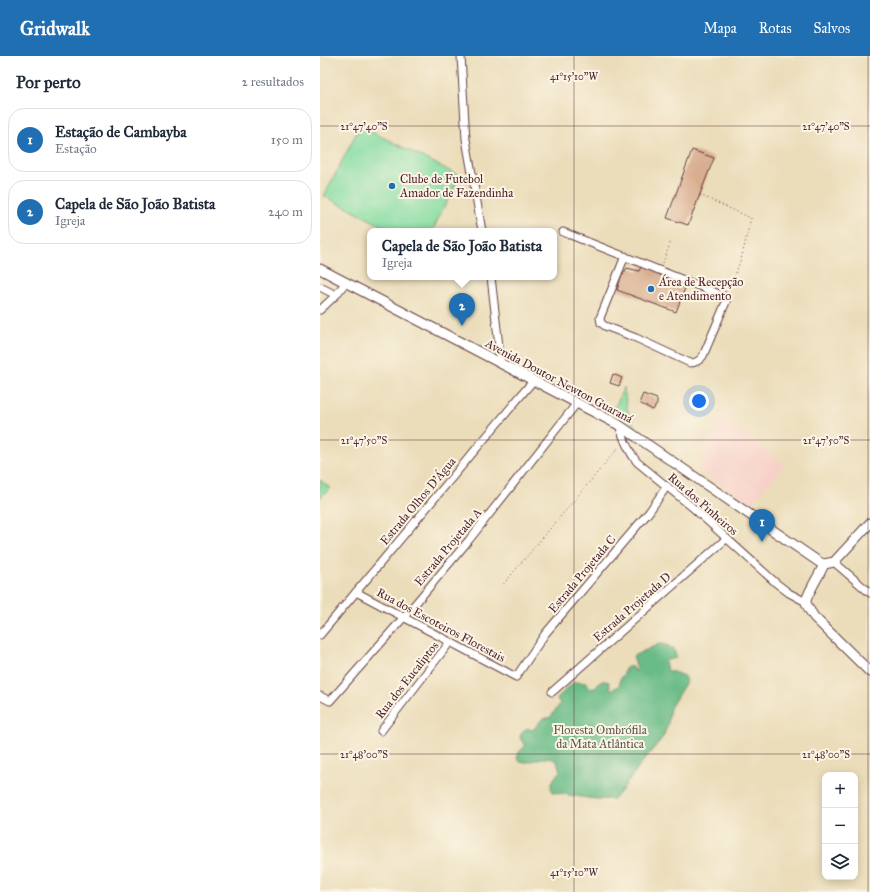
<!DOCTYPE html>
<html lang="pt">
<head>
<meta charset="utf-8">
<style>
	body { margin:0; font-family:"IM FELL Great Primer",serif; background:#f6f6f7; color:#1f2937 }
	.controls { position:absolute; right:12px; bottom:12px; display:grid; overflow:hidden; border-radius:8px; box-shadow:0 2px 10px #0003 }
	.controls button { width:36px; height:36px; display:grid; place-items:center; padding:0; border:0; border-bottom:1px solid #e0e1e3; background:#fff; color:#1f2937; font:20px sans-serif }
	.you { position:absolute; left:379px; top:345px; width:14px; height:14px; margin:-10px; border:3px solid #fff; border-radius:50%; background:#1a73e8; box-shadow:0 0 0 6px #1a73e833 }
	.badge { display:grid; place-items:center; width:26px; height:26px; border-radius:50%; background:#1f6fb2; color:#fff; font-size:13px; font-weight:700 }
	.pin { position:absolute; translate:-50% -33px; filter:drop-shadow(0 1px 2px #0008) }
	.pin::after { content:''; position:absolute; top:21px; width:14px; height:12px; background:inherit; clip-path:polygon(0 0,100% 0,50% 100%) }
	.popup { position:absolute; left:47px; top:172px; width:190px; height:52px; box-sizing:border-box; display:grid; place-content:center; border-radius:8px; background:#fff; filter:drop-shadow(0 1px 3px #0005); font-size:13px; white-space:nowrap; color:#747a83 }
	.popup b { font-size:15px; color:#1f2937 }
	.popup::after { content:''; position:absolute; left:50%; top:100%; margin-left:-8px; border:8px solid transparent; border-top-color:#fff }
	.list { margin:0; padding:0; list-style:none }
	h2 { display:flex; justify-content:space-between; align-items:center; height:52px; margin:0; padding:0 16px; font-size:17px }
	h2 small { font-size:13px; font-weight:400; color:#747a83 }
	.list li { display:grid; grid-template-columns:26px 1fr auto; gap:12px; align-items:center; box-sizing:border-box; height:64px; margin:0 8px 8px; padding:0 8px; border:1px solid #e0e1e3; border-radius:16px }
	.list b { display:block; font-size:15px; white-space:nowrap }
	.list p { margin:0; font-size:13px; white-space:nowrap; color:#747a83 }
	.list em { font-size:13px; font-style:normal; color:#747a83 }
	.icon { flex:none; width:22px; height:22px; fill:none; stroke:currentColor; stroke-width:2; stroke-linecap:round; stroke-linejoin:round }
	.map { position:relative; flex:none; width:550px; height:836px; overflow:hidden }
	header { display:flex; align-items:center; gap:24px; box-sizing:border-box; height:56px; padding:0 20px; background:#1f6fb2; color:#fff }
	header strong { font-size:19px }
	nav { display:flex; gap:22px; margin-inline-start:auto; font-size:14px }
	main { display:flex }
	aside { flex:1; background:#fff }
	.map>svg:first-child { display:block }
	.built { fill:#f7d1c8 }
	.green { fill:#84dca1; stroke:#677e66 }
	.forest { fill:#6bbc87; stroke:#5a6e59 }
	.building { fill:#d9ad8f }
	.lines { fill:none; stroke-linecap:round; stroke-linejoin:round }
	.minor-casing { stroke:#623c40; stroke-width:9 }
	.major-casing { stroke:#623c40; stroke-width:11 }
	.path { stroke:#623c40; stroke-width:1; stroke-dasharray:1 3; stroke-linecap:butt }
	.minor { stroke:#fff; stroke-width:7 }
	.major { stroke:#fff; stroke-width:9 }
	.ticks { fill:none; stroke:#4a1f2b; stroke-width:1; stroke-opacity:0.45 }
	.poi-dot { fill:#1f6fb2; stroke:#fcf5e5; stroke-width:1.5 }
	.labels { text-anchor:middle; stroke-width:4; stroke-linejoin:round; paint-order:stroke }
	.poi-label { font-size:12px; fill:#4a1f2b; stroke:#fcf5e5; text-anchor:start }
	.street-label { font-size:12px; fill:#4a1f2b; stroke:#fcf5e5 }
	.park-label { font-size:12px; fill:#5b584e; stroke:#fcf5e5 }
	.ticks-label { font-size:10px; text-anchor:middle; fill:#4a1f2b; stroke:#fcf5e5; stroke-width:4; stroke-linejoin:round; paint-order:stroke }
</style>
</head>
<body>
<header>
<strong>Gridwalk</strong>
<nav><a>Mapa</a><a>Rotas</a><a>Salvos</a></nav>
</header>
<main>
<aside>
<h2>Por perto<small>2 resultados</small></h2>
<ul class="list">
<li><span class="badge">1</span><div><b>Estação de Cambayba</b><p>Estação</p></div><em>150 m</em></li>
<li><span class="badge">2</span><div><b>Capela de São João Batista</b><p>Igreja</p></div><em>240 m</em></li>
</ul>
</aside>
<div class="map">
<svg width="550" height="836" viewBox="0 0 550 836">
	<rect width="100%" height="100%" fill="#fcf5e5"/>
	<filter id="ink" filterUnits="userSpaceOnUse"><feTurbulence type="fractalNoise" baseFrequency=".025" numOctaves="2"/><feDisplacementMap in="SourceGraphic" scale="8" xChannelSelector="R" yChannelSelector="G"/><feConvolveMatrix kernelMatrix="1 2 1 2 8 2 1 2 1" color-interpolation-filters="sRGB"/></filter>
	<filter id="wash" filterUnits="userSpaceOnUse"><feTurbulence type="fractalNoise" baseFrequency=".012" numOctaves="4" result="noise"/><feDisplacementMap in="SourceGraphic" scale="16" xChannelSelector="R" yChannelSelector="G"/><feGaussianBlur stdDeviation="0.9" result="paint"/><feColorMatrix in="noise" values="0 0 0 0 0 0 0 0 0 0 0 0 0 0 0 0 0 1.4 0 .05"/><feComposite in="paint" operator="in"/></filter>
	<g filter="url(#wash)">
		<rect width="100%" height="100%" fill="#ebddba"/>
		<!-- built -->
		<path class="built" d="M401,359L432,385L466,408L437,441L431,450L377,412Z"/>
		<!-- green -->
		<g class="green">
			<path d="M40,70L140,120L112,175H72L4,140Z"/>
			<path d="M304,331L307,353L316,372L285,356L296,349Z"/>
			<path d="M0,424L10,432L0,442Z"/>
		</g>
		<!-- forest -->
		<path class="forest" d="M339,588C349,588 356,593 356,602L347,604L345,606L347,614C353,617 363,617 367,624L350,652L348,668L343,681L320,709L299,738L294,743C275,745 252,739 232,736C229,727 235,721 240,715L237,705C218,695 211,713 197,703L199,696L205,690L200,682L201,678L207,672L211,674L214,673L222,663L231,661C233,655 238,653 240,647L237,643L239,640L254,626L267,627L270,633L275,632C280,627 280,623 289,626L291,634L299,630L300,623L304,618V614C307,611 309,610 313,611L315,616L317,612L313,600Z"/>
		<g id="blocks">
			<!-- building -->
			<g class="building">
				<path d="M372,94L394,102L368,169L347,162Z"/>
				<path d="M322,209L355,222L353,228L365,232L356,256L297,234L301,221L307,212L319,215Z"/>
				<path d="M293,318L302,322L299,330L290,327Z"/>
				<path d="M323,338L337,343V348L333,354L321,348L320,345Z"/>
			</g>
		</g>
	</g>
	<g filter="url(#ink)">
		<use href="#blocks" fill-opacity="0" stroke="#623c40" stroke-width="1"/>
		<g class="lines">
			<defs>
				<g id="minor">
					<path d="M141,0L146,83L162,175"/>
					<path d="M243,176L404,240L406,246L383,300C379,305 376,307 370,307L316,282L285,270L281,267L280,262L305,200"/>
					<path d="M171,221L181,308"/>
					<path d="M0,231L16,239L26,226"/>
					<path d="M0,254L16,239"/>
					<path d="M299,369C304,383 308,395 317,406L372,451L456,527L469,537L486,546"/>
					<path d="M514,506L550,537"/>
					<path d="M36,536L196,621L225,578L329,456L347,430"/>
					<path d="M0,579L213,325"/>
					<path d="M232,636L406,483"/>
					<path d="M0,640L10,645L84,561L149,484L257,347"/>
					<path d="M61,675L130,586"/>
				</g>
				<g id="major">
					<path d="M0,213L299,369L499,506L504,508L514,506L550,467"/>
					<path d="M504,508C501,517 486,539 486,546C487,551 491,556 494,561L550,616"/>
				</g>
			</defs>
			<!-- minor casing -->
			<use href="#minor" class="minor-casing"/>
			<!-- major casing -->
			<use href="#major" class="major-casing"/>
			<!-- path -->
			<g class="path">
				<path d="M380,139L431,162L422,200L409,235"/>
				<path d="M343,207L351,185"/>
				<path d="M181,531L299,391"/>
			</g>
			<!-- minor -->
			<use href="#minor" class="minor"/>
			<!-- major -->
			<use href="#major" class="major"/>
		</g>
	</g>
	<!-- ticks -->
	<path class="ticks" d="M254,0V836M548,0V836M0,70H550M0,384H550M0,698H550"/>
	<!-- markers -->
	<g class="poi-dot">
		<circle cx="72" cy="130" r="4"/>
		<circle cx="331" cy="233" r="4"/>
	</g>
	<g class="labels">
		<!-- poi labels -->
		<g class="poi-label">
			<text x="80" y="127">Clube de Futebol<tspan x="80" dy="14">Amador de Fazendinha</tspan></text>
			<text x="339" y="230">Área de Recepção<tspan x="339" dy="14">e Atendimento</tspan></text>
		</g>
		<!-- street labels -->
		<g class="street-label">
			<text transform="translate(239 325) rotate(28)" y="4">Avenida Doutor Newton Guaraná</text>
			<text transform="translate(98 445) rotate(-50)" y="4">Estrada Olhos D'Água</text>
			<text transform="translate(383 448) rotate(41)" y="4">Rua dos Pinheiros</text>
			<text transform="translate(128 491) rotate(-50)" y="4">Estrada Projetada A</text>
			<text transform="translate(262 518) rotate(-50)" y="4">Estrada Projetada C</text>
			<text transform="translate(312 551) rotate(-41)" y="4">Estrada Projetada D</text>
			<text transform="translate(121 569) rotate(28)" y="4">Rua dos Escoteiros Florestais</text>
			<text transform="translate(87 624) rotate(-52)" y="4">Rua dos Eucaliptos</text>
		</g>
		<!-- park labels -->
		<g class="park-label">
			<text x="280" y="678">Floresta Ombrófila<tspan x="280" dy="14">da Mata Atlântica</tspan></text>
		</g>
	</g>
	<g class="ticks-label">
		<text x="254" y="24">41°15'10"W</text>
		<text x="44" y="74">21°47'40"S</text>
		<text x="506" y="74">21°47'40"S</text>
		<text x="44" y="388">21°47'50"S</text>
		<text x="506" y="388">21°47'50"S</text>
		<text x="44" y="702">21°48'00"S</text>
		<text x="506" y="702">21°48'00"S</text>
		<text x="254" y="820">41°15'10"W</text>
	</g>
</svg>
<div class="controls">
<button>+</button>
<button>−</button>
<button><svg class="icon" aria-label="layers" viewBox="0 0 24 24"><path d="M12 4l9 5-9 5-9-5zM3 14l9 5 9-5"/></svg></button>
</div>
<div class="you"></div>
<div class="pin badge" style="left:442px;top:486px">1</div>
<div class="pin badge" style="left:142px;top:270px">2</div>
<div class="popup"><b>Capela de São João Batista</b>Igreja</div>
</div>
</main>
</body>
</html>
